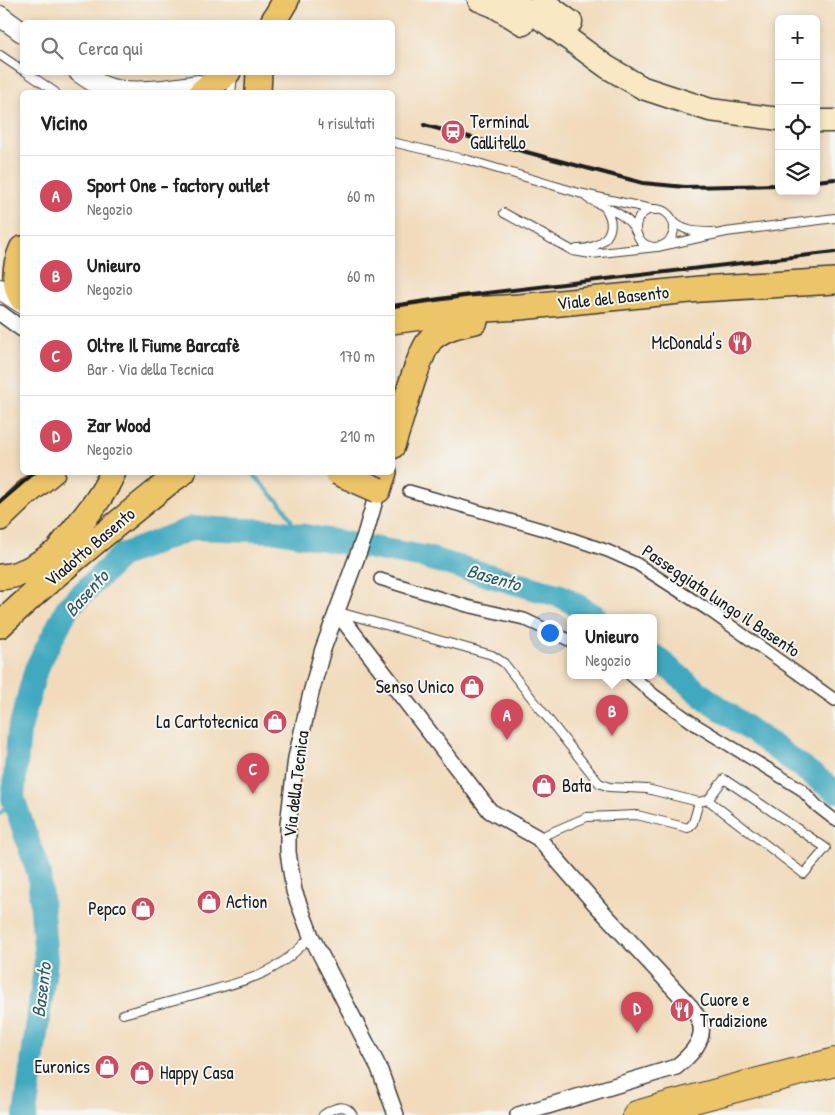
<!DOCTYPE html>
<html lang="it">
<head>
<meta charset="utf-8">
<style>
	body { margin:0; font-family:"Patrick Hand",sans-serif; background:#f6f6f6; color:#222 }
	.controls { position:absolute; right:15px; top:15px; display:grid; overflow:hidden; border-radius:8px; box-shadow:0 2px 8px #0003 }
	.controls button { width:45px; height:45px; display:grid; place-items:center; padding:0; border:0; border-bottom:1px solid #e0e0e0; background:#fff; color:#222; font:25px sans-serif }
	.you { position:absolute; left:549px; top:632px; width:18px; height:18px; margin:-12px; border:4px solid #fff; border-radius:50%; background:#1a73e8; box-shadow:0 0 0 8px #1a73e833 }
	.badge { display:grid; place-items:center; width:32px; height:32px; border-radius:50%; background:#d1495b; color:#fff; font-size:16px; font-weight:700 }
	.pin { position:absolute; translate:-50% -41px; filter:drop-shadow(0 1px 2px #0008) }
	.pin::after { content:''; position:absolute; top:26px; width:18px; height:15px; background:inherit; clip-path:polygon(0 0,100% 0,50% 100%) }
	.popup { position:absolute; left:567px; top:614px; width:90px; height:65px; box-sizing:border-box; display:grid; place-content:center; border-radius:8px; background:#fff; filter:drop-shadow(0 1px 4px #0005); font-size:16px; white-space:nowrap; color:#767676 }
	.popup b { font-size:19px; color:#222 }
	.popup::after { content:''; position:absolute; left:50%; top:100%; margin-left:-10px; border:10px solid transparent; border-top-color:#fff }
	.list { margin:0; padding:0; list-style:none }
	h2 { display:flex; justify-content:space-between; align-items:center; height:65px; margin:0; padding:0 20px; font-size:21px }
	h2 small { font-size:16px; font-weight:400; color:#767676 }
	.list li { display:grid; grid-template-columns:32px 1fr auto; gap:15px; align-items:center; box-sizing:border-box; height:80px; padding:0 20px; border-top:1px solid #e0e0e0 }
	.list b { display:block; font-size:19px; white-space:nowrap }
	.list p { margin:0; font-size:16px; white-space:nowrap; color:#767676 }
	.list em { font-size:16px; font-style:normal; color:#767676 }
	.icon { flex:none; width:28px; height:28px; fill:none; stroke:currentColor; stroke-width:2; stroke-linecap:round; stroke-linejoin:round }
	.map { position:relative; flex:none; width:835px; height:1115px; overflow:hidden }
	.search { position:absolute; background:#fff; box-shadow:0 2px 8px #0003; left:20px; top:20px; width:375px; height:55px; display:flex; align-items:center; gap:12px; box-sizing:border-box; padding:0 18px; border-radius:8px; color:#767676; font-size:19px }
	.panel { position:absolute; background:#fff; box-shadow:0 2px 8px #0003; left:20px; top:90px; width:375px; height:385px; border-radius:8px }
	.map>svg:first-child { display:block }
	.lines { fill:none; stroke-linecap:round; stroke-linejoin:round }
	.stream { stroke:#3fa9bf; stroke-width:4 }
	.river { stroke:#3fa9bf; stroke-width:24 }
	.service-casing { stroke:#3c3934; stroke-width:10 }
	.pedestrian-casing { stroke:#3c3934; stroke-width:14 }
	.minor-casing { stroke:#3c3934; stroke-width:18 }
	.tertiary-casing { stroke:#3c3934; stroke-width:22 }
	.secondary-casing { stroke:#3c3934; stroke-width:25 }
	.primary-casing { stroke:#3c3934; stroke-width:28 }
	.motorway-casing { stroke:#3c3934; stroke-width:30 }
	.service { stroke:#fff; stroke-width:8 }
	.pedestrian { stroke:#fff; stroke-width:11 }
	.minor { stroke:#fff; stroke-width:15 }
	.tertiary { stroke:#fff; stroke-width:20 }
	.secondary { stroke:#f8e8c3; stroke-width:22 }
	.primary { stroke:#edc569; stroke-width:25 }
	.motorway { stroke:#edc569; stroke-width:28 }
	.rail { stroke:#1c1c1c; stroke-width:4 }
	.primary-bridge-casing { stroke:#3c3934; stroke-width:28; stroke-linecap:butt }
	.primary-bridge { stroke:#edc569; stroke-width:25 }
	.labels { text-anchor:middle; stroke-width:4; stroke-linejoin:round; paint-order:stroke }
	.poi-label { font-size:18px; fill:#1c1c1c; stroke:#f6f6f2; text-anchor:start }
	.street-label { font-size:18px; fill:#1c1c1c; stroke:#f6f6f2 }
	.water-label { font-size:19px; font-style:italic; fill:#2c5b65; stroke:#f6f6f2 }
</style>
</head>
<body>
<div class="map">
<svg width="835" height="1115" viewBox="0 0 835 1115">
	<rect width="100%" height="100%" fill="#f6f6f2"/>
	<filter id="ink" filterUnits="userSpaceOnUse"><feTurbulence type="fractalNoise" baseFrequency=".02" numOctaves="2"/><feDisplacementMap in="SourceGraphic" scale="10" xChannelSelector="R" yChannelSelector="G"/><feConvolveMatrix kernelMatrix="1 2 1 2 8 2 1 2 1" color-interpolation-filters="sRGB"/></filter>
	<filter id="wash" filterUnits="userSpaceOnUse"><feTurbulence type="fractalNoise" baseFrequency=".0096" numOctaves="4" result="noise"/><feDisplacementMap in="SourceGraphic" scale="20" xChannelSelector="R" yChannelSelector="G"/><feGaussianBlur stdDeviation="1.12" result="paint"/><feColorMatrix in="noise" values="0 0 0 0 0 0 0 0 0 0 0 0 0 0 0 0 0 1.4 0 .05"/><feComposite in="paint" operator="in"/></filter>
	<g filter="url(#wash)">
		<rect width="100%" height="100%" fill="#f1dbbc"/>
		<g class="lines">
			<!-- stream -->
			<g class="stream">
				<path d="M251,472L285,509L299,535"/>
				<path d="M0,814L13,798"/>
			</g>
			<!-- river -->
			<g class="river">
				<path d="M653,655L703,696L835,791"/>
				<path d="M25,1115L46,961L39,874L13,798L19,732L36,669L68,607L122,555L193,528L277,531L424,557L561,596L597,617"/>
			</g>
		</g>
	</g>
	<g filter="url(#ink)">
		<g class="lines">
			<defs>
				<g id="service">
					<path d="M0,55L22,70"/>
					<path d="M26,72L55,92"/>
					<path d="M231,92L233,77"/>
					<path d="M392,142L468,160L579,193L656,210"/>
					<path d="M587,198C603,207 629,214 636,232"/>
					<circle cx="655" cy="228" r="19"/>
					<path d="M504,213L573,251L591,254L657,247L726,232L835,218"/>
					<path d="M672,220C684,232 696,232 712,232"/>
					<path d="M577,249C601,250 621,231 605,208"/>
					<path d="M339,612L492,655L504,663L599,783L609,787L647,789L699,802L708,800L724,779L826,848L804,874L708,800"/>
					<path d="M538,838L587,817L637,815L688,828L693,823L699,802"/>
					<path d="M123,1014C149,1007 175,1000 201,993C248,980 277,975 311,936"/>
					<path d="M323,1115C333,1108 345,1102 353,1115"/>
				</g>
				<g id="pedestrian">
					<path d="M409,491L555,533L608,551L637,564L710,611L835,700"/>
					<path d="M380,579L467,606L524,619L571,641"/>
					<path d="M631,675L654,695L696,725L801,789L817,806L835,820"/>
				</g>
				<g id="minor">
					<path d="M0,313L22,329"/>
					<path d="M378,490L365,535L323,649L311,693L296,758L288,825V852L294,891L311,936L379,1068L396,1115"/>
					<path d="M337,612L490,811L538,838L599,908L690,1006C693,1010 697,1015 699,1020C708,1039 690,1056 676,1067L518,1115"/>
				</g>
				<g id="tertiary">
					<path d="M0,16L22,32"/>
					<path d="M79,72C89,79 99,86 111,89C136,95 172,89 197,85L208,86"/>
					<path d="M0,289L22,303"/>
				</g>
				<g id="secondary">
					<path d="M479,0L494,6L523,24"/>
					<path d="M511,0L547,23L607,67L643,88L710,110L779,119"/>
					<path d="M541,0L571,22"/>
					<path d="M816,121H835"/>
				</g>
				<g id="primary">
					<path d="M273,22L286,0"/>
					<path d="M202,92L228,72"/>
					<path d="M258,92L259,72"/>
					<path d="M22,249C15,265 13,283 22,298"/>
					<path d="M392,321L471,310L520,307L700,289L835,281"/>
					<path d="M392,446C400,424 418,351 432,338C444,327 460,324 475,321"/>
					<path d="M378,490L384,472"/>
					<path d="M0,518L24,495L52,472"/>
					<path d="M0,577C21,576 35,567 52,555"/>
					<path d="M40,577C46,568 52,560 58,551C77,525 100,503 113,472"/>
					<path d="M0,625C54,574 113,527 170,481L183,472"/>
				</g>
				<path id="motorway" d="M637,1115L675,1104L835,1062"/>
			</defs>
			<!-- service casing -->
			<use href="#service" class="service-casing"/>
			<!-- pedestrian casing -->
			<use href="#pedestrian" class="pedestrian-casing"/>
			<!-- minor casing -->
			<use href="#minor" class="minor-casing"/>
			<!-- tertiary casing -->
			<use href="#tertiary" class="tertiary-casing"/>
			<!-- secondary casing -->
			<use href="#secondary" class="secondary-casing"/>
			<!-- primary casing -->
			<use href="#primary" class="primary-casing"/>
			<!-- motorway casing -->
			<use href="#motorway" class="motorway-casing"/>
			<!-- service -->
			<use href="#service" class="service"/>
			<!-- pedestrian -->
			<use href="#pedestrian" class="pedestrian"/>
			<!-- minor -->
			<use href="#minor" class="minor"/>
			<!-- tertiary -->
			<use href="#tertiary" class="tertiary"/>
			<!-- secondary -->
			<use href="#secondary" class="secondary"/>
			<!-- primary -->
			<use href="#primary" class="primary"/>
			<!-- motorway -->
			<use href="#motorway" class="motorway"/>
			<!-- rail -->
			<g class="rail">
				<path d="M424,125L643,183L685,187L779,185"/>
				<path d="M816,181L835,179"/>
				<path d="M392,306L453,297L835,252"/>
				<path d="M0,502L35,472"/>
			</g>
			<defs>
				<path id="primary-bridge" d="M337,472L378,490"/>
			</defs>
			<!-- primary-bridge casing -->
			<use href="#primary-bridge" class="primary-bridge-casing"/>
			<!-- primary-bridge -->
			<use href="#primary-bridge" class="primary-bridge"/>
		</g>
	</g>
	<!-- icons -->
	<defs>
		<symbol id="station-disc" viewBox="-11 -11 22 22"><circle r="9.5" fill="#d1495b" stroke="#f6f6f2"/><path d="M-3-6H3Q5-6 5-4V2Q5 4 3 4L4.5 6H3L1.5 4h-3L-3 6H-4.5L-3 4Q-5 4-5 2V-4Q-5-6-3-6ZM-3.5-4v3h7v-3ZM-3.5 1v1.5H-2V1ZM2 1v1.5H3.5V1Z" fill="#fff"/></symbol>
		<symbol id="restaurant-disc" viewBox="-11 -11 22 22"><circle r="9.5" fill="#d1495b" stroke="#f6f6f2"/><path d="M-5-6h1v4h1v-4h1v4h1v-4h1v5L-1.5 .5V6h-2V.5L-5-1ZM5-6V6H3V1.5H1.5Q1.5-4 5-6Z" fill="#fff"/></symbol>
		<symbol id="shop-disc" viewBox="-11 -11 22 22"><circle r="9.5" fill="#d1495b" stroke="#f6f6f2"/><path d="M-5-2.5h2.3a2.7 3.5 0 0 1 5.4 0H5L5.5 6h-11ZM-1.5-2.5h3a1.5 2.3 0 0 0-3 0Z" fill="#fff"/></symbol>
	</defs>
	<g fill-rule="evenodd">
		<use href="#station-disc" x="439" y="118" width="28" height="28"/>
		<use href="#restaurant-disc" x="726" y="329" width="28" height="28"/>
		<use href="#shop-disc" x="458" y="673" width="28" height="28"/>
		<use href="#shop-disc" x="261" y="708" width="28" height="28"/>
		<use href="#shop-disc" x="530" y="772" width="28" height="28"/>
		<use href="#shop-disc" x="195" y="888" width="28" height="28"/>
		<use href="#shop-disc" x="129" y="895" width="28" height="28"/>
		<use href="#restaurant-disc" x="668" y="996" width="28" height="28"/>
		<use href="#shop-disc" x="93" y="1053" width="28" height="28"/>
		<use href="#shop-disc" x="128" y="1059" width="28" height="28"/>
	</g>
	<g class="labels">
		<!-- poi labels -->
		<g class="poi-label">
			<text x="470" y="128">Terminal<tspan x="470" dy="21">Gallitello</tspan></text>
			<text x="722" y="349" text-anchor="end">McDonald's</text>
			<text x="454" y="693" text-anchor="end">Senso Unico</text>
			<text x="258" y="728" text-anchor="end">La Cartotecnica</text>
			<text x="562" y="792">Bata</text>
			<text x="226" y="908">Action</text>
			<text x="126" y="915" text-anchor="end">Pepco</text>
			<text x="700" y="1006">Cuore e<tspan x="700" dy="21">Tradizione</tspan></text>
			<text x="90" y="1073" text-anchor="end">Euronics</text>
			<text x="160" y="1079">Happy Casa</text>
		</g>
		<!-- street labels -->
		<g class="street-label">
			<text transform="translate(613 298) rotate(-6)" y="6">Viale del Basento</text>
			<text transform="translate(90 547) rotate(-40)" y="6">Viadotto Basento</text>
			<text transform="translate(721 601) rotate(34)" y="6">Passeggiata lungo il Basento</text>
			<text transform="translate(296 784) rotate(-83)" y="6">Via della Tecnica</text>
		</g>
		<!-- water labels -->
		<g class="water-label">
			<text transform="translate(494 577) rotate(16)" y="7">Basento</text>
			<text transform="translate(86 593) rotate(-48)" y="7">Basento</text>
			<text transform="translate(41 990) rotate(-83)" y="7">Basento</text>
		</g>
	</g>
</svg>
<div class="controls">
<button>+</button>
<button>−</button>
<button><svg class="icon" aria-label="locate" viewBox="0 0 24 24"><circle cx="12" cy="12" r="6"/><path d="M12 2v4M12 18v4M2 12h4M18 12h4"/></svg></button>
<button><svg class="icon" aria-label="layers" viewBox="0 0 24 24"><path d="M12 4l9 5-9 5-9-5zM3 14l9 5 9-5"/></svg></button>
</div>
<div class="you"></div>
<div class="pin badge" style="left:507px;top:740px">A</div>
<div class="pin badge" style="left:612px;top:736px">B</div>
<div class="popup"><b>Unieuro</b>Negozio</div>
<div class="pin badge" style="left:253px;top:794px">C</div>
<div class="pin badge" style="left:637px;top:1033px">D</div>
<div class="search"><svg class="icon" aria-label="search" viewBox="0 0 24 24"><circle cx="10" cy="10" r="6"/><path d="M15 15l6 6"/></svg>Cerca qui</div>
<section class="panel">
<h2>Vicino<small>4 risultati</small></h2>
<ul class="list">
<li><span class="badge">A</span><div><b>Sport One - factory outlet</b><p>Negozio</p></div><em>60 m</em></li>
<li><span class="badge">B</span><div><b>Unieuro</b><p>Negozio</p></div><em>60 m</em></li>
<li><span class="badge">C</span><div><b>Oltre Il Fiume Barcafè</b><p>Bar · Via della Tecnica</p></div><em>170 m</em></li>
<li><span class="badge">D</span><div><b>Zar Wood</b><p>Negozio</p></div><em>210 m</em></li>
</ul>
</section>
</div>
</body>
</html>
